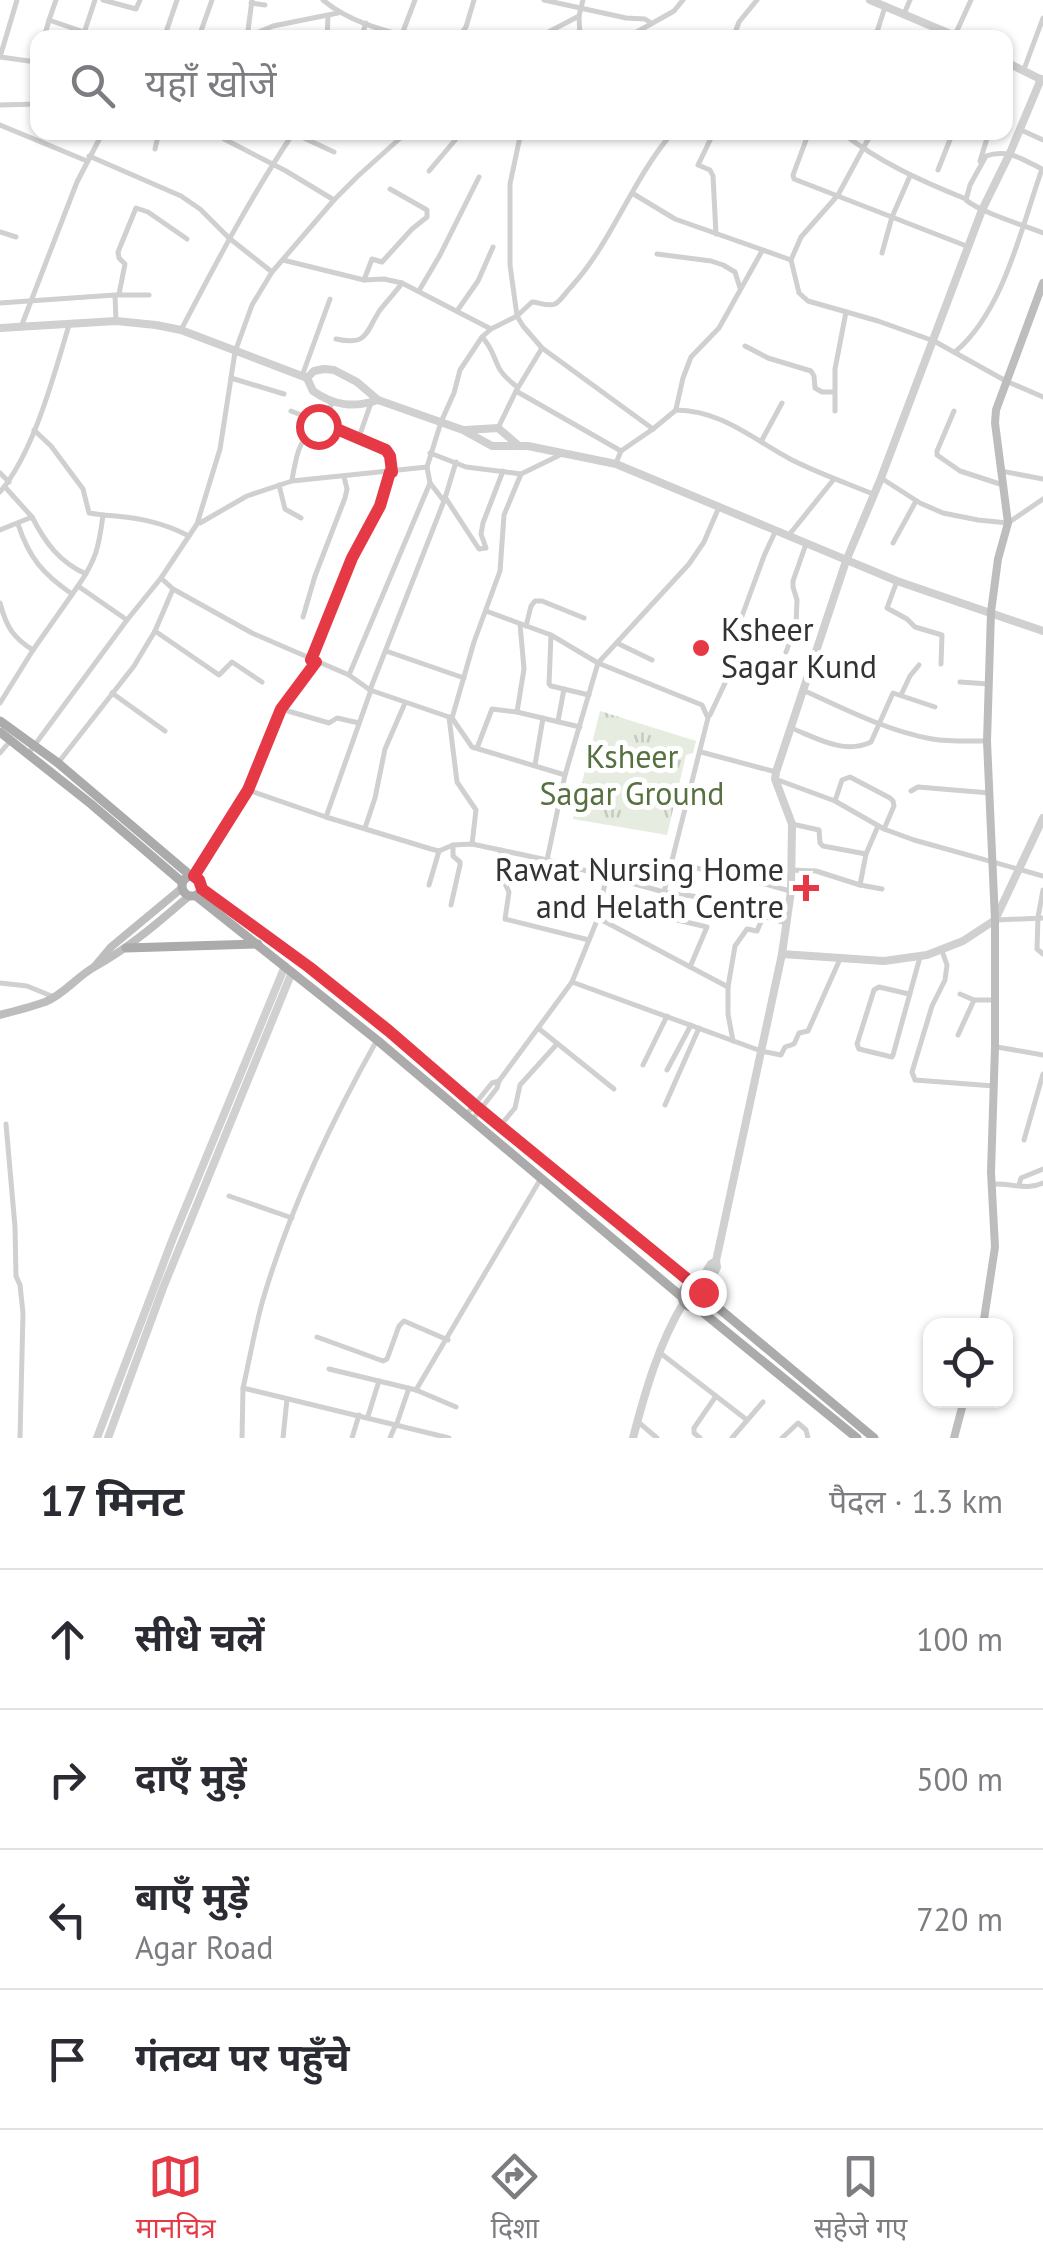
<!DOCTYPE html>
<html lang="hi">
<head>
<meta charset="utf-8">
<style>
	body { margin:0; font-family:"PT Sans","Noto Sans Devanagari",sans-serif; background:#f2f2f3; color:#2b2b33 }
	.controls { position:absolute; right:30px; bottom:30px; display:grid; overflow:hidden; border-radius:20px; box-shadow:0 2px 8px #0004 }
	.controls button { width:90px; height:90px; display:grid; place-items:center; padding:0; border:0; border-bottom:2px solid #e1e1e2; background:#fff; color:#2b2b33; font:50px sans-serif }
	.stop { position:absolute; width:30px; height:30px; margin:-22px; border:8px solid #e63946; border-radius:50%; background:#fff }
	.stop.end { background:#e63946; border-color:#fff; box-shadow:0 2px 10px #0008 }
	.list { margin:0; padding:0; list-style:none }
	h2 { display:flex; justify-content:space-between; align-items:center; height:130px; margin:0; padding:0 40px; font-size:42px }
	h2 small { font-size:32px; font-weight:400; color:#7c7c81 }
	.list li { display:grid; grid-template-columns:65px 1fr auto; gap:30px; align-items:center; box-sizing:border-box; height:140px; padding:0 40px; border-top:2px solid #e1e1e2 }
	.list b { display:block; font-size:38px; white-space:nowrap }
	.list p { margin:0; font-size:32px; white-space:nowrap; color:#7c7c81 }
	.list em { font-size:32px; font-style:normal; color:#7c7c81 }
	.icon { flex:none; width:55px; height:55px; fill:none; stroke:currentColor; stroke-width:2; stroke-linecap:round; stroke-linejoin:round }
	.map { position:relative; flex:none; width:1043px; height:1438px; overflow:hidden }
	.search { position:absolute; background:#fff; box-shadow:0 2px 8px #0004; left:30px; right:30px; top:30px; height:110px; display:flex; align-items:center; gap:25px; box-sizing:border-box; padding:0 35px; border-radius:20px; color:#7c7c81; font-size:38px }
	.sheet { height:690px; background:#fff }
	nav { display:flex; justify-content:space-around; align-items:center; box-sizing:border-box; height:140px; border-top:2px solid #e1e1e2; background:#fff; font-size:28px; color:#7c7c81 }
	nav a { display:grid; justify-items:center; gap:5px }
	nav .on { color:#e63946 }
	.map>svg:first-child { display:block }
	.park { fill:url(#park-tufts) }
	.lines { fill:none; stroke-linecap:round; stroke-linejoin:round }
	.minor { stroke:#d0d0d0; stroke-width:5 }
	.tertiary { stroke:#d0d0d0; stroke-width:8 }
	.secondary { stroke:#bdbdbd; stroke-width:8 }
	.primary { stroke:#ababab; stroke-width:9 }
	.route { stroke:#e63946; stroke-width:12 }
	.poi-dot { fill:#e63946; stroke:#fff; stroke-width:4 }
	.labels { text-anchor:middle; stroke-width:10; stroke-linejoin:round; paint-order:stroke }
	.poi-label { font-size:32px; fill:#333; stroke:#fff; text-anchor:start }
	.park-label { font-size:32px; fill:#56703f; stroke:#fff }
</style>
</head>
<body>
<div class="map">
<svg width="1043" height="1438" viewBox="0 0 1043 1438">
	<defs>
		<pattern id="park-tufts" width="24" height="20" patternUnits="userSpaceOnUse" patternTransform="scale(2.5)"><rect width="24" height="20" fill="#e6ecdf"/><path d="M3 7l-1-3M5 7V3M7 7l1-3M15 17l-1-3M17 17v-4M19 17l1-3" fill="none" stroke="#c6cbc0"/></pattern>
	</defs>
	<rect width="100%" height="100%" fill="#fff"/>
	<!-- park -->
	<path class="park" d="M600,711L696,741L693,753L686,755L667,835L573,819Z"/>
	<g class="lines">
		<!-- minor -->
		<g class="minor">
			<path d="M103,0L136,9L140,0"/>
			<path d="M323,0C348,21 381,30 413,38"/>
			<path d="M544,0L626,18L645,19L651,23"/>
			<path d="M251,3L265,5"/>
			<path d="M904,14L910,0"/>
			<path d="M579,16L580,38"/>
			<path d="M49,20L56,0"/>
			<path d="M84,33L95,0"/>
			<path d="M402,34L415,0"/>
			<path d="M955,35L971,0"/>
			<path d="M247,37L273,26L338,13"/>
			<path d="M44,38L49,20L101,38"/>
			<path d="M164,38L177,0"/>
			<path d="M210,38L201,31L212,0"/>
			<path d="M247,38L252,0"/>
			<path d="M327,38L328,16"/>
			<path d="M361,38L366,23"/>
			<path d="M458,38L466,27L474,0"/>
			<path d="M537,38L579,16L583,0"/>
			<path d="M626,38L674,11L683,0"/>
			<path d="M733,38L739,22L757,0"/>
			<path d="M875,38L885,7"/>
			<path d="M0,57L17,0"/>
			<path d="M0,57L36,62"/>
			<path d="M1023,72L1043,18"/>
			<path d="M0,105L38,104"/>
			<path d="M0,125L87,161"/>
			<path d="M1021,130L1043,140"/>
			<path d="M224,132V139L286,171L334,200"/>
			<path d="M521,132L510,184V265L517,316L523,326L542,348L653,429L676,410C721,410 754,440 792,460C818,473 846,483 873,494"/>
			<path d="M714,132L698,165L710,170L713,176L716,234"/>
			<path d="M809,132L793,175L794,179L969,247"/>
			<path d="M841,132C879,162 921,181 966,199"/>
			<path d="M938,132L950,139"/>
			<path d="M293,133L334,152"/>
			<path d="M155,149L159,132"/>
			<path d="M89,156L181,196L200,209L229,238L272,272"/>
			<path d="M980,161L989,132"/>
			<path d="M938,170L953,132"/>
			<path d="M429,171L462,132"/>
			<path d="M632,193L675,219L791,260L801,237L838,195L872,132"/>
			<path d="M0,232L16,237"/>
			<path d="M882,253L892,217L910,176"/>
			<path d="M657,254L711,261L723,265L735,272L740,288"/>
			<path d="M283,260L364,280L384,279L402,283L491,329L517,316L532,302C538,302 548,307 555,304C560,302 566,292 571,287C613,241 632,179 673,132"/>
			<path d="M791,260L799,293L808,301L878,321L934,341L1006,381L1043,397"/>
			<path d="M364,280L372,259L382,262L412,229L427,217V210L390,189"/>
			<path d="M420,289L440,255L479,177"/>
			<path d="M119,294L125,264L119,258L118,252L136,208L148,212L187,239"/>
			<path d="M117,295H149"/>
			<path d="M0,303L115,295L116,321"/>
			<path d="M457,311L478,281L493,247"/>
			<path d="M21,327L77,182L103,132"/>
			<path d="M181,330C216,263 251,196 294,132"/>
			<path d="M482,337C492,347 493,356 499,368C503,376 510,381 517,387"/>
			<path d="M336,339C368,346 365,333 380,310C387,301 395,293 402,283"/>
			<path d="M745,346L768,358L811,371L814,376L815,388L822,392H833"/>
			<path d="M542,348L516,391L621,451"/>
			<path d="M955,352C1004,311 1021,228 1042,169C1023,160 1008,148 986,156L970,185L966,200C980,212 1023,225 1043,233"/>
			<path d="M302,376L330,299"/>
			<path d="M231,378L284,394"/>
			<path d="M676,409L683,378L691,357L719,328L762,251"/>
			<path d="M291,411L381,447L390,456L392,471"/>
			<path d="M835,411V369L846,312"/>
			<path d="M954,411L937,451V455L960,471L1003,485"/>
			<path d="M498,428L516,391"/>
			<path d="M34,430L51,446L83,489L89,513L103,515"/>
			<path d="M359,437L371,403"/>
			<path d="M762,440L782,403"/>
			<path d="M430,453L466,467L521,474"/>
			<path d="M616,463L621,451L653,429"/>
			<path d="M1001,471L1043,479"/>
			<path d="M0,473L9,482"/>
			<path d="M881,478L920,503L943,513L978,520L1008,523L1043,499"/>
			<path d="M292,480C297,452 298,437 325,423L332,402"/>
			<path d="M279,485L285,509L301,518"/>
			<path d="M0,492C34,452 54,375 69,325"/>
			<path d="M445,497L479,549L486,548L481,534L483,523L503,471"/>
			<path d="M445,498L456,462"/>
			<path d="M32,517C45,542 59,562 86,574"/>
			<path d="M200,523L247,496L292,481L427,467L441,422L454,393L460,370L482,337L491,329"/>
			<path d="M18,524C29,558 43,574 72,594"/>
			<path d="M0,530L32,517L5,487"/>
			<path d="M789,535L834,479"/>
			<path d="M893,543L916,501"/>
			<path d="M162,579L173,589L252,633L349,675L370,690L452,718L472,747L565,775L547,860"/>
			<path d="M897,581L887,608L907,619L915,627L942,635L941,664"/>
			<path d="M78,586C96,560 99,547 103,515C134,517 160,521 189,536"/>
			<path d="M0,603C6,626 13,638 33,650"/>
			<path d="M486,611L551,635L598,663L689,564L704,542L719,507"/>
			<path d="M742,616L764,556L776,530"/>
			<path d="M303,617L315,576L345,498L347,489L344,477"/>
			<path d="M526,626L531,606L535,601H542L584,618"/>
			<path d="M155,631L219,675L232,662L262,682"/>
			<path d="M551,635L549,684L551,686L589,695"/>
			<path d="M617,643L652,660"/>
			<path d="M386,651L464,678"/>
			<path d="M786,652L796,625L797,600L793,587V581L806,544"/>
			<path d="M311,660L352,558L381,506L390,472"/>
			<path d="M349,675L430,483L427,467"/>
			<path d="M960,682L989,684"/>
			<path d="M370,690L444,501L430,483"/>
			<path d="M805,691C845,709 887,731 932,739C950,742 969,741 987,741"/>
			<path d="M112,693L165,731"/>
			<path d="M901,695L910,676L919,665"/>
			<path d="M0,703L33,650L78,586L127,620"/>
			<path d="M281,709L329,723L337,718L359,723"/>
			<path d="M517,712L524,669L520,624"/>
			<path d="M710,715L726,681"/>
			<path d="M449,717L457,782L476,810L472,844"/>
			<path d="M452,718L474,642L500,571L504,515L521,474L562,454"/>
			<path d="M558,721L564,689"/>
			<path d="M791,728C817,738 844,755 871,742L893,693L935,707"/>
			<path d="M477,748L492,709L517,712L580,727"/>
			<path d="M701,752L776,772"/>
			<path d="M0,753L11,740"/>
			<path d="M28,754L127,620L161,578L197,524L220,449L235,352L252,305L272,272L334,200L358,176L407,132"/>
			<path d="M58,763L134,666L155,631L173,589"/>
			<path d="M535,765L543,718"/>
			<path d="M565,775L598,663L702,705L708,718L664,892"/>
			<path d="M778,780L835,801L884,829L914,840L1043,876"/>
			<path d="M248,790L281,709L316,662"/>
			<path d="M911,791L918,787L990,793"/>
			<path d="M835,801L842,780L850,777L890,798L893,801L894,806L884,829"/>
			<path d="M326,817L371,690"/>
			<path d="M792,824L819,830L820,843L823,846L866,854"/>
			<path d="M365,828L375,798L385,749L405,703"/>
			<path d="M501,850L500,873L509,892L505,919L589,940"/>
			<path d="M671,863L736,876L790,891"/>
			<path d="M791,870L816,871L860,885L866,854L878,826"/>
			<path d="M194,876L248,790L326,817L431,849L439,851L453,845L472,844L547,860L664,892L727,901L762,916L786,923"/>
			<path d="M429,885L439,851"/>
			<path d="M860,885L882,889"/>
			<path d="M1043,890L1038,917L1037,949L1043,954"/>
			<path d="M601,902L707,927L690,967"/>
			<path d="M451,905L460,865V862L453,856V845"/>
			<path d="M598,918L728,987V1014L733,1041"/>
			<path d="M996,920L1043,918"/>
			<path d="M942,951L947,965L945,980L932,1006L912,1072L915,1080L994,1086"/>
			<path d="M572,982L761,1051L781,1055L785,1047L794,1044L799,1033L808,1031L840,959"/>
			<path d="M0,983L27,986L54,997"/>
			<path d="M728,987L735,946L747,929L757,931L763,917"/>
			<path d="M909,994L879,987L874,990L857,1044L859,1049L892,1057L893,1055L920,957"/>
			<path d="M960,994L974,1000H995"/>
			<path d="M538,1028L614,1089"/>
			<path d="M958,1035L974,1000"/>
			<path d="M377,1040C331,1122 291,1206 264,1296C255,1326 250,1358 243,1388L449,1438"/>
			<path d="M997,1047L1043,1055"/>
			<path d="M643,1065L667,1016"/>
			<path d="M667,1070L691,1025"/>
			<path d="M499,1081L572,982L598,918L606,878"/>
			<path d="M665,1105L699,1028"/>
			<path d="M466,1115L492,1083L499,1081L497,1088L473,1119"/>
			<path d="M6,1124L15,1227L16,1276L20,1285L23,1313L20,1438"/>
			<path d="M500,1126L515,1108L520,1085L557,1044"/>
			<path d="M1024,1140L1043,1074"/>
			<path d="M992,1184C1013,1183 1025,1191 1043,1183"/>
			<path d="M1019,1185L1021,1178L1043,1169"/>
			<path d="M229,1196L292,1218"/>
			<path d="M317,1337L383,1361L387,1359L399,1326L404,1321L448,1340"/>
			<path d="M659,1352L747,1420"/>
			<path d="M329,1369L416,1390L540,1180"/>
			<path d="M416,1390L456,1407"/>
			<path d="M368,1416L379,1381"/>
			<path d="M637,1421L657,1438"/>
			<path d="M396,1426L409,1388"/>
			<path d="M242,1438L243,1388"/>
			<path d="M283,1438L287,1399"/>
			<path d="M352,1438L359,1415"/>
			<path d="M390,1438L395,1426"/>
			<path d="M700,1438L694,1433V1428L716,1396"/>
			<path d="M732,1438L763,1402"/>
			<path d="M782,1438L798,1423L806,1430L808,1438"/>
		</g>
		<!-- tertiary -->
		<g class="tertiary">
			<path d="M870,0L960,38"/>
			<path d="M1006,62L1042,80"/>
			<path d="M0,328L116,321L156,325L181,330L307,378L314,371L324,369L334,370L357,382L378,400L463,430L492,446H528L616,464L897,581L1043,631"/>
			<path d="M307,378L313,391C334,406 354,408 378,400"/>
			<path d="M465,430L498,428L519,446"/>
			<path d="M782,954L884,961L927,955L963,941L995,920L1043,818"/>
			<path d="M716,1261L782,954L791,891L792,824L775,779L776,772L846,561L881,478L982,210L1010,153L1041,79"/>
			<path d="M697,1286L711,1264L716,1261L717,1267L704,1296"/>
			<path d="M97,1438L173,1238L285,966"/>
			<path d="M108,1438L163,1288L292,972"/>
			<path d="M633,1438C645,1392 659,1343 684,1302"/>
		</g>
		<!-- secondary -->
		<g class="secondary">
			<path d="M95,966L111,947L182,888"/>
			<path d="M0,1015C15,1011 31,1007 45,1002C65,994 77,976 96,966C130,947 159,922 189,896"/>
			<path d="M983,1326L995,1247L991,1172L995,1047V920L987,741L991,612L998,559L1008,523L995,423L996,410L1043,283"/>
			<path d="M954,1438L964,1400"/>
		</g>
		<!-- primary -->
		<g class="primary">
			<path d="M0,721L58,763L191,876"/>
			<path d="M0,732L91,804L182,882"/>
			<circle cx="192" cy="886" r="10"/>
			<path d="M202,889L309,967L389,1031L692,1285"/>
			<path d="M196,896L377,1040L682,1297"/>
			<path d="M126,948L258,944"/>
			<circle cx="693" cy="1296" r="11"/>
			<path d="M704,1296L874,1438"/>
			<path d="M695,1306L857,1438"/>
		</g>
	</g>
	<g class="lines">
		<!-- route -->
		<path class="route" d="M318,426L325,424L386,450L390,456L392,472H390L380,506L352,558L311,660L316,662L281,709L248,790L194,876L199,880L202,889L309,967L389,1031L478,1108L703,1292"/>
	</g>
	<!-- markers -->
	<g class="poi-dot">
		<circle cx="701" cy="648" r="10"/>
		<path d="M801 873h10v10h10v10h-10v10h-10v-10h-10v-10h10z"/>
	</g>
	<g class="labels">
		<!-- poi labels -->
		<g class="poi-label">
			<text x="721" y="641">Ksheer<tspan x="721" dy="37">Sagar Kund</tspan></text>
			<text x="784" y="881" text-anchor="end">Rawat Nursing Home<tspan x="784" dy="37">and Helath Centre</tspan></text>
		</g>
		<!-- park labels -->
		<g class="park-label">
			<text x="632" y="768">Ksheer<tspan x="632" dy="37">Sagar Ground</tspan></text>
		</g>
	</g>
</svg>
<div class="controls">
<button><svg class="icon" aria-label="locate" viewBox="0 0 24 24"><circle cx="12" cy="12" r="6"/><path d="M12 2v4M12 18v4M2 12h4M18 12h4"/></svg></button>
</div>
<div class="stop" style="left:318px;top:426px"></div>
<div class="stop end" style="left:703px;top:1292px"></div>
<div class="search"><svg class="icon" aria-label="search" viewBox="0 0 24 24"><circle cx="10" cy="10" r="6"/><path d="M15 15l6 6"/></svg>यहाँ खोजें</div>
</div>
<section class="sheet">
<h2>17 मिनट<small>पैदल · 1.3 km</small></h2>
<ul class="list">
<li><svg class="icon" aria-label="ahead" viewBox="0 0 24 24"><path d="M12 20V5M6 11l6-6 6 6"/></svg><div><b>सीधे चलें</b></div><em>100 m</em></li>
<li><svg class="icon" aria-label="right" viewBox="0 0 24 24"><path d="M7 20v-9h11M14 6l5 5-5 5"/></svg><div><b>दाएँ मुड़ें</b></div><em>500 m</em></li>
<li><svg class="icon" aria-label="left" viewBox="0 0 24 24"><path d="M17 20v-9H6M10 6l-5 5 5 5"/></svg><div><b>बाएँ मुड़ें</b><p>Agar Road</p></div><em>720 m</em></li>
<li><svg class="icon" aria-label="arrive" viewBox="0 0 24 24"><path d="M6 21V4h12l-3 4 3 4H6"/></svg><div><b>गंतव्य पर पहुँचे</b></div></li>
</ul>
</section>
<nav>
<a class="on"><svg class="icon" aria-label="map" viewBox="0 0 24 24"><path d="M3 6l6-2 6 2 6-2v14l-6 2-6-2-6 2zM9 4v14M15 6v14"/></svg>मानचित्र</a>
<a><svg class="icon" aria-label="directions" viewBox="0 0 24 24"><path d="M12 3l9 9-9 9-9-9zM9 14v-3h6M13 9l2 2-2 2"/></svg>दिशा</a>
<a><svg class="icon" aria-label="saved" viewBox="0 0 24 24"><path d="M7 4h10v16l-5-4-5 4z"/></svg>सहेजे गए</a>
</nav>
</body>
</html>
